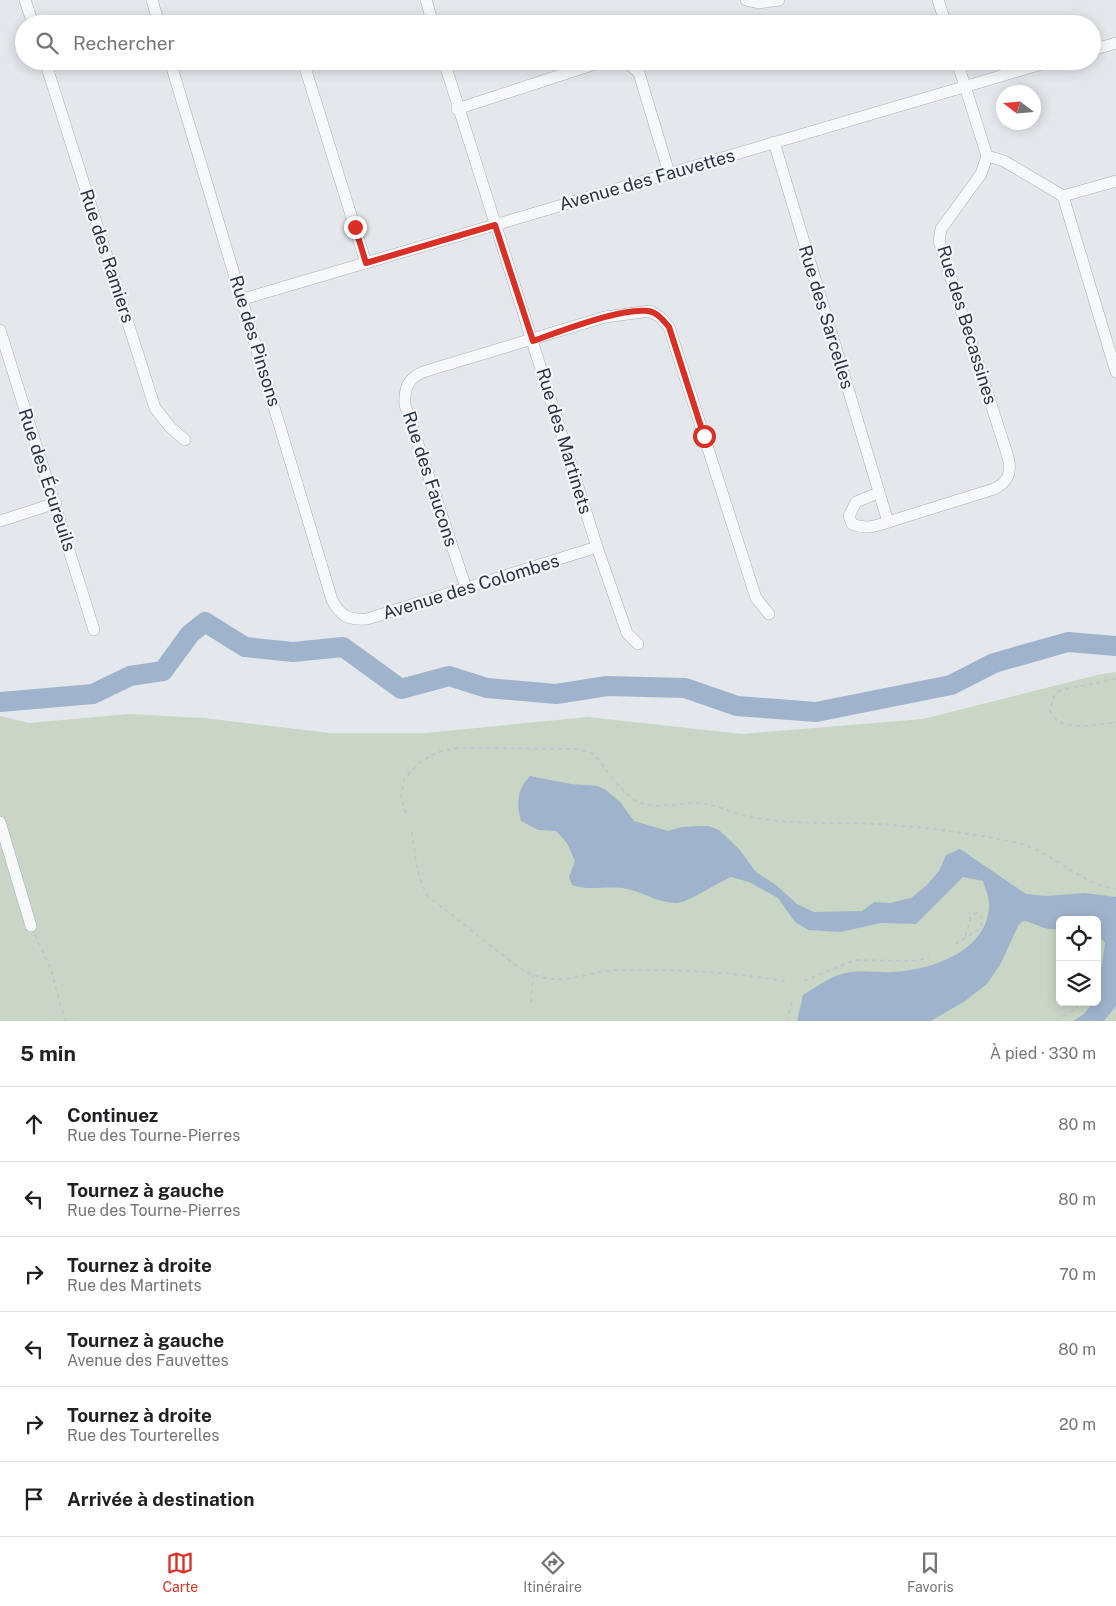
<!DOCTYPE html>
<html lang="fr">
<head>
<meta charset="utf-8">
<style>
	body { margin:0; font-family:"Public Sans",sans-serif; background:#f6f6f6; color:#202124 }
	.controls { position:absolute; right:15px; bottom:15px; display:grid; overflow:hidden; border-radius:8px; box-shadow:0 2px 12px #0003 }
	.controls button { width:45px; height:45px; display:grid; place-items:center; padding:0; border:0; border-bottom:1px solid #e0e0e0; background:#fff; color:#202124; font:25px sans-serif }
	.compass { position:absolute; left:996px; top:85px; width:45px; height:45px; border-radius:50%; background:#fff; box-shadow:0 2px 12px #0003; rotate:286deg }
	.stop { position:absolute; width:15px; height:15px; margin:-11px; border:4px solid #d93025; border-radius:50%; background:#fff }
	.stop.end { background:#d93025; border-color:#fff; box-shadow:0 1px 5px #0008 }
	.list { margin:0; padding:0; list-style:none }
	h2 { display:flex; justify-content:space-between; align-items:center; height:65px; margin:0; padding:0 20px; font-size:21px }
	h2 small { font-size:16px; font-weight:400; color:#757577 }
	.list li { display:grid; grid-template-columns:32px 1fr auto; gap:15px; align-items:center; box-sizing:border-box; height:75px; padding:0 20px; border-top:1px solid #e0e0e0 }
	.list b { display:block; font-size:19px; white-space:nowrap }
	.list p { margin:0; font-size:16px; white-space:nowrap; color:#757577 }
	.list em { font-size:16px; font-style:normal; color:#757577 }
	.icon { flex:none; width:28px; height:28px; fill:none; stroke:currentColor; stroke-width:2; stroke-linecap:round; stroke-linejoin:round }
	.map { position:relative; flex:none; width:1116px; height:1021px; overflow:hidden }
	.search { position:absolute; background:#fff; box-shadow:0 2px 12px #0003; left:15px; right:15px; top:15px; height:55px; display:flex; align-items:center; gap:12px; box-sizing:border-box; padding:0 18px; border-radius:28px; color:#757577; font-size:19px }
	.sheet { height:515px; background:#fff }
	nav { display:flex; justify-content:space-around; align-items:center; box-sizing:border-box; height:70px; border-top:1px solid #e0e0e0; background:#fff; font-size:14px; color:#757577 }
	nav a { display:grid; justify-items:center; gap:2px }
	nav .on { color:#d93025 }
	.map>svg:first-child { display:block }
	.green { fill:#c9d6c5; fill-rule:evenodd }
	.water { fill:#9fb4cc }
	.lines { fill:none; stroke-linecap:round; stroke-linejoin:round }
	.river { stroke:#9fb4cc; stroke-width:20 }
	.minor-casing { stroke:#a9aeb7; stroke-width:12 }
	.path { stroke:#c2c5cb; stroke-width:2; stroke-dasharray:4 4; stroke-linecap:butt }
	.minor { stroke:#f7f8fa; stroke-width:11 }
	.route { stroke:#d93025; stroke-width:6 }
	.labels { text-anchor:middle; stroke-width:4.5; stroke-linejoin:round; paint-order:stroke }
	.street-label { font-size:18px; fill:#2b3445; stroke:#f4f6f9 }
</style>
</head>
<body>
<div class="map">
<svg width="1116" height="1021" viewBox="0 0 1116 1021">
	<rect width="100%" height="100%" fill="#e4e7ec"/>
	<!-- green -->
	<path class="green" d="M1116,672V1021H0V716L29,723L128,714L204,718L330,733H425L588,717L742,734L923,719L1097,675ZM1060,920H1097V1002H1060Z"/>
	<!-- water -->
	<path class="water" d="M530,776L571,784L598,786L606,790L621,803L634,821L668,831L682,827L698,826H709L719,830L739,849L756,872L776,885L797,904L814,912L862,911L874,902L890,903L911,898L926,886L939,871L946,855L960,849L1026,894L1046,896L1085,893L1116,897V1006L1104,1021H1073L1084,1014L1093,1002H1097V972L1102,966L1105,943L1097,933V920H1060V928C1046,933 1036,922 1023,921L1018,926L1001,963L987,984L965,1001L931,1021H797L803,995C818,986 833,974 851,972C865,970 879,973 893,972C931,970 990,951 989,903C989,896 985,888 983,881L963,877L916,924L881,923L840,932L808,930L795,922L778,898L749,882L731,877C719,882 693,899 682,902C663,907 641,890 622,888C604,886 589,891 572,885L569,877L575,861L567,843L556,831L538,830L521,821C516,804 517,789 530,776Z"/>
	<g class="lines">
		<!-- river -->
		<path class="river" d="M0,702L93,694L130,676L163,671L190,634L205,622L245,647L293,652L343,647L401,689L449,676L487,688L556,694L607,686L685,688L737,706L816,712L951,685L994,663L1068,642L1116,646"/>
		<defs>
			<g id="minor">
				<path d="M25,0L33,24"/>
				<path d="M152,0L159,24"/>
				<path d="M426,0L433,24"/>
				<path d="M746,0L759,3L779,0"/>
				<path d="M938,0L946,24"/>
				<path d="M1092,50L1116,43"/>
				<path d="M45,61L155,408L170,427L185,440"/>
				<path d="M170,61L332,600C341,617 349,620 367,619L597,547"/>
				<path d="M303,61L366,263"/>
				<path d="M444,61L597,547L627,633L638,644"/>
				<path d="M626,61L639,73L669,173"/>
				<path d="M957,61L987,156"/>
				<path d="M172,66L188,61"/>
				<path d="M457,109L604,61"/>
				<path d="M774,142L888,522L994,489C1008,482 1012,473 1008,457L939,241L941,229L981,174L987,156"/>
				<path d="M987,156L1004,161L1063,196L1116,181"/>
				<path d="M1063,196L1116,372"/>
				<path d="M243,299L1052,61"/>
				<path d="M0,330L94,630"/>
				<path d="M878,493L856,502L849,516L852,524C865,529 874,527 888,522"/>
				<path d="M0,521L56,503"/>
				<path d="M466,588L405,405C404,388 408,377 426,371L605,317L650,311L660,317L669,327L756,598L769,614"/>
				<path d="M0,822L31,926"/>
			</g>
		</defs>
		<!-- minor casing -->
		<use href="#minor" class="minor-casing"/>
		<!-- path -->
		<g class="path">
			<path d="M1116,679L1062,690L1055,694L1050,710C1059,734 1096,725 1116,722"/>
			<path d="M406,813L401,798L404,779L420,762L437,752L459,748L577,749L589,752L595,755C605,768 624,796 638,802C659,811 684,800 706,804C721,807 735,814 750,817C793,825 836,822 879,824C924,827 969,833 1014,842C1052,850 1077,883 1116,889"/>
			<path d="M412,832C416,856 415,877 429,897L519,968C565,992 579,970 623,970C678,969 733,972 788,982"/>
			<path d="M35,935L50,967L65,1021"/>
			<path d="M955,944C964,939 972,933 981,928L983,919L977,913L971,916L965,938"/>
			<path d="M1097,952H1103"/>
			<path d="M804,981L855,960L912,961L929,958"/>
			<path d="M531,1002L533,975"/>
			<path d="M787,1021L793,997"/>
			<path d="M1056,1021L1075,1009L1082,1002"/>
			<path d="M1115,1021L1116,1020"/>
		</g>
		<!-- minor -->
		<use href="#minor" class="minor"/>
	</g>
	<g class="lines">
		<!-- route -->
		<path class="route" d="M355,227L366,263L495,225L533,341C561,331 620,308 648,311C657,312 663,320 669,327L704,436"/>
	</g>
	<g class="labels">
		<!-- street labels -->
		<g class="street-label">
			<text transform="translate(647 180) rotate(-16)" y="6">Avenue des Fauvettes</text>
			<text transform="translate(107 256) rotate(72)" y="6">Rue des Ramiers</text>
			<text transform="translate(826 317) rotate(73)" y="6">Rue des Sarcelles</text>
			<text transform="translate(967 325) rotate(73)" y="6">Rue des Becassines</text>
			<text transform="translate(255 341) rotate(73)" y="6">Rue des Pinsons</text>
			<text transform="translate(564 441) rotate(73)" y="6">Rue des Martinets</text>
			<text transform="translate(430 479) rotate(72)" y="6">Rue des Faucons</text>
			<text transform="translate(47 480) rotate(72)" y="6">Rue des Écureuils</text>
			<text transform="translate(471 587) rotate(-17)" y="6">Avenue des Colombes</text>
		</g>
	</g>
</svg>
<div class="controls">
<button><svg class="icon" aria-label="locate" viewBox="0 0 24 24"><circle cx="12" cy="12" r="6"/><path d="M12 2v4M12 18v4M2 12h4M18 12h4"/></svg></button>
<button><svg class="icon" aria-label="layers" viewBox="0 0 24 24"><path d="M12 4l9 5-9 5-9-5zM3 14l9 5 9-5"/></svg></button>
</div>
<svg class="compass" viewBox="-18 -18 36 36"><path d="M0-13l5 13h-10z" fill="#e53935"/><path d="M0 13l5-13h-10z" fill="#757577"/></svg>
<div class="stop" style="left:704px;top:436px"></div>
<div class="stop end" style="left:355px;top:227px"></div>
<div class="search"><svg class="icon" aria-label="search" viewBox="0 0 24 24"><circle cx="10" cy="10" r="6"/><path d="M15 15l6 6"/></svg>Rechercher</div>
</div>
<section class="sheet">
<h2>5 min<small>À pied · 330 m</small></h2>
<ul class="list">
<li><svg class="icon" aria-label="ahead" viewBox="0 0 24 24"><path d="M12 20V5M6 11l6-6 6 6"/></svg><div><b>Continuez</b><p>Rue des Tourne-Pierres</p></div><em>80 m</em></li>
<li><svg class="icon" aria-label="left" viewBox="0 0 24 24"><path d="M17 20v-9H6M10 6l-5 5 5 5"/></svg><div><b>Tournez à gauche</b><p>Rue des Tourne-Pierres</p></div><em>80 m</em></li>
<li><svg class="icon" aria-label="right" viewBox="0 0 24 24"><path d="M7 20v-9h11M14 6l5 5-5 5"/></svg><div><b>Tournez à droite</b><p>Rue des Martinets</p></div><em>70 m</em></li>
<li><svg class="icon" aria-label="left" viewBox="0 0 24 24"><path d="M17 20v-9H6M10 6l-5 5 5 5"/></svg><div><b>Tournez à gauche</b><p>Avenue des Fauvettes</p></div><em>80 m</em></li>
<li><svg class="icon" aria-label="right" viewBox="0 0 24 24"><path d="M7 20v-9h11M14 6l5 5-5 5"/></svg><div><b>Tournez à droite</b><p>Rue des Tourterelles</p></div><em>20 m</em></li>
<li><svg class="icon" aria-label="arrive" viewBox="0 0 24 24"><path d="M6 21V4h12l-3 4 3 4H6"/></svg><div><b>Arrivée à destination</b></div></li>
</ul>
</section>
<nav>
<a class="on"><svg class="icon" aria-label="map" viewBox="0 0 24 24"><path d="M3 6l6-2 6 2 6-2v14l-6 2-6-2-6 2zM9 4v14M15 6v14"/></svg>Carte</a>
<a><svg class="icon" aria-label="directions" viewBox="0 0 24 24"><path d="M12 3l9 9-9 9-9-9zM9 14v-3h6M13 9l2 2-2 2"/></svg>Itinéraire</a>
<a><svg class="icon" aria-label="saved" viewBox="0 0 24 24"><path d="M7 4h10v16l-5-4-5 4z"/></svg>Favoris</a>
</nav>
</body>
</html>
